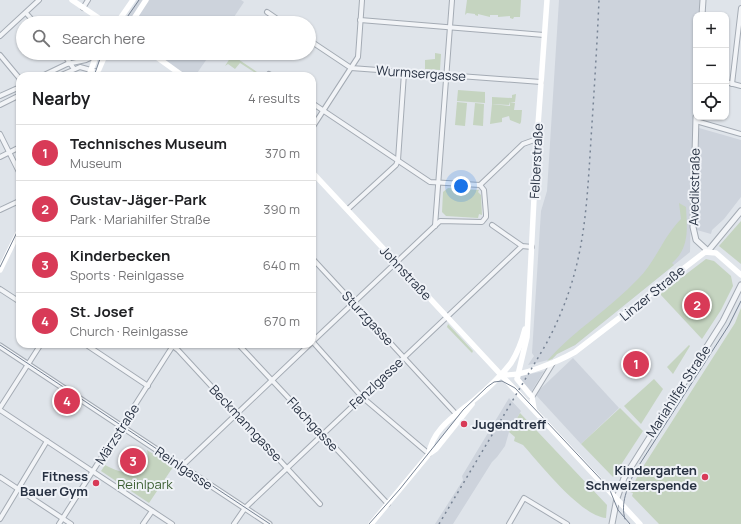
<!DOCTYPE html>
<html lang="en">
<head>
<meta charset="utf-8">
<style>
	body { margin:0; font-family:Manrope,sans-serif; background:#f2f2f2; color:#202124 }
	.controls { position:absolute; right:12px; top:12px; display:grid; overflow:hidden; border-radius:8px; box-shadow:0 1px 3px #0004 }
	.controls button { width:36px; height:36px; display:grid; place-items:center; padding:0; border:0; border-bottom:1px solid #e0e0e0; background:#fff; color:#202124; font:20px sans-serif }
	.you { position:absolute; left:461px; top:186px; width:14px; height:14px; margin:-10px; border:3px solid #fff; border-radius:50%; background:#1a73e8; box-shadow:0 0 0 6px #1a73e833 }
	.badge { display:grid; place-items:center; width:26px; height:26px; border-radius:50%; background:#d83a57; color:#fff; font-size:13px; font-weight:700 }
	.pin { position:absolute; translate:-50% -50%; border:2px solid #fff; box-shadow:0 1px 4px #0006 }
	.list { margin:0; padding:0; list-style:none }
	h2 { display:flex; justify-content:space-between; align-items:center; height:52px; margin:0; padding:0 16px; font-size:17px }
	h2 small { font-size:13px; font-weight:400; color:#757577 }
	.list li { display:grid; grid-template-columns:26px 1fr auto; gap:12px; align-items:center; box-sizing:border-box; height:56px; padding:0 16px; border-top:1px solid #e0e0e0 }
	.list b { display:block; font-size:15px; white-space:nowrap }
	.list p { margin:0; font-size:13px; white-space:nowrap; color:#757577 }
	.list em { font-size:13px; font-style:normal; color:#757577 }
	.icon { flex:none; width:22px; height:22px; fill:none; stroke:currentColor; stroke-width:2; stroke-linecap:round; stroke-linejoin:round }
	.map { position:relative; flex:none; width:741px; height:524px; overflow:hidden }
	.search { position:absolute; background:#fff; box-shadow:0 1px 3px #0004; left:16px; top:16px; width:300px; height:44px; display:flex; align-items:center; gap:10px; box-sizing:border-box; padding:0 14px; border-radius:22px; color:#757577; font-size:15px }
	.panel { position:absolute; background:#fff; box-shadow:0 1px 3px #0004; left:16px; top:72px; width:300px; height:276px; border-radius:12px }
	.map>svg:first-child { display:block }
	.built { fill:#cdd3dc }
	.green { fill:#c5d4c0 }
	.water { fill:#97b3cc }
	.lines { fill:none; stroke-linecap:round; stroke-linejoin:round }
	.minor-casing { stroke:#a4abb4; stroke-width:6 }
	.tertiary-casing { stroke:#a4abb4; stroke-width:7 }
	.minor { stroke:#f2f4f7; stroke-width:4 }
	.tertiary { stroke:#f2f4f7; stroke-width:5 }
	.secondary { stroke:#fff; stroke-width:5.5 }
	.tram { stroke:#778394; stroke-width:1 }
	.rail { stroke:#778394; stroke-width:1.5; stroke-dasharray:2 4; stroke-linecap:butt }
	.poi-dot { fill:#d83a57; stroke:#eff2f7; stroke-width:1.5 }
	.labels { text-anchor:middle; stroke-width:4; stroke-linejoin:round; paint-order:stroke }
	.street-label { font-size:13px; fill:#273142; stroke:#eff2f7 }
	.poi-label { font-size:13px; font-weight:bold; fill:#273142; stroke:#eff2f7; text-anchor:end }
	.park-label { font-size:13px; fill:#3c5f33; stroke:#eff2f7 }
</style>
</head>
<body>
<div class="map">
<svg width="741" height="524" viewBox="0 0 741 524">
	<rect width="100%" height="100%" fill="#dfe4ea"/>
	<!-- built -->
	<g class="built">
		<path d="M138,0H241L244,2L230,23H127L124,21Z"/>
		<path d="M559,0H700L699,15H696L690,252L575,345L557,354L552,359L528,365L534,356L532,353L541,211L547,191Z"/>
		<path d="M153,53H211L195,76H186Z"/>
		<path d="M699,128L741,140V197L724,219L712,230L711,234L697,230L696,227Z"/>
		<path d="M573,358L619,408L581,444L535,394Z"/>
		<path d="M544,371L531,392L520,379L521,376Z"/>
		<path d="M509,398L521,411L509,432L505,446L497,457L492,462L453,524H435L463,480L462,476Z"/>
	</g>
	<!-- green -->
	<g class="green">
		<path d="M467,0H521L520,17H514L513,19L510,18V16L498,17V15H490V17L478,14V16L475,15V14L467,13L465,15Z"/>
		<path d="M435,53L441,54L440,70L425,69V60L435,59Z"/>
		<path d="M232,55L263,76L255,74L252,76L254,72L240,63L235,69L228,64L225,66Z"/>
		<path d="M458,90L485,92V103L457,101Z"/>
		<path d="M516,94L515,102H510L509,105L492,104V97L512,98V95Z"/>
		<path d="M457,102L467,103L465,126L455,125Z"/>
		<path d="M510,102L515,103L514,110H522L521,122L520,124L510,120L509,116L502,118V122L490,124L492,104L510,106Z"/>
		<path d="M475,103L484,104L483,126L473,125Z"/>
		<path d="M448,188L479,190L478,192L481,195L482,215L479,214L478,218L446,216L442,212L443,192Z"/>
		<path d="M679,203L686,207C687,228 690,248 672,263L674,265L575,345L557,354L552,359L547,361C574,330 610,309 638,279C656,261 663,237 681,219Z"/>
		<path d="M741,221V264L719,246Z"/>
		<path d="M706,259L714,261L731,276L733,286L721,310L702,339L660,294Z"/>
		<path d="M741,308V524H659L632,496L633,493L630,492L639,473L735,323Z"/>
		<path d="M448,324L473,351L472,353L447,327Z"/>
		<path d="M689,345L690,346L673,374L667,367Z"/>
		<path d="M654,379L663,389L641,424L624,406Z"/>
		<path d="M620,408L643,431L613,477L581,444Z"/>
		<path d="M520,413L607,505L606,518C581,516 541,465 523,445L514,441L515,437L509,432Z"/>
		<path d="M147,450L173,467L149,503L101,471L105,465C121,474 154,483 147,450Z"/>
	</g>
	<!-- water -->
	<path class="water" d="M138,451L144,457L141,465L129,469L122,466L121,462C125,455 130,452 138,451Z"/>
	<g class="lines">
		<defs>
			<g id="minor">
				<path d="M83,8L88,0"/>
				<path d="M267,12L283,23"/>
				<path d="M26,13L35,23"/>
				<path d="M360,20L544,35"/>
				<path d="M0,36L39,0"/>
				<path d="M309,40L351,68L541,82"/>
				<path d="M63,53L74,69"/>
				<path d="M0,55L20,79"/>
				<path d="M269,74L272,76"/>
				<path d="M42,76L67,64L86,60L97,55"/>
				<path d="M59,76L80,67L98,72"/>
				<path d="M726,82L741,86"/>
				<path d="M732,84L741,8"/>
				<path d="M0,96L20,87"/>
				<path d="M312,103L430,182L480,185L484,190L486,214V217L482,222L440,221L312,342"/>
				<path d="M0,105L20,95"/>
				<path d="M696,121L741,134"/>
				<path d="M312,128L358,57L362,0"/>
				<path d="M0,134L20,174"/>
				<path d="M0,157L20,147"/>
				<path d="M480,185L523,144L537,139"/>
				<path d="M348,209L396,165L398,160L404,73"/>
				<path d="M0,210L17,202L20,203"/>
				<path d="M492,225L522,246L532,247"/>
				<path d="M435,226L452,0"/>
				<path d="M312,258L456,414"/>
				<path d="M0,289L20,302"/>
				<path d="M312,341L362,397L429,454"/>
				<path d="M85,344L148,386"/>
				<path d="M170,344L178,350L320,504"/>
				<path d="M238,344L388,504"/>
				<path d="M532,397L553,363"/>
				<path d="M0,408L41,344"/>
				<path d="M0,410L172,524"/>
				<path d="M182,466L310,344"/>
				<path d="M0,477L71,524"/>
				<path d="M0,519L47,441"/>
				<path d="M59,524L174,344"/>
				<path d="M143,524L152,511"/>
				<path d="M234,524L245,508L522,246"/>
				<path d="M509,524L524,498L567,524"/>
			</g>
			<g id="tertiary">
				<path d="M702,15L703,0"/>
				<path d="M696,117L693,227L696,240L708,251L741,211"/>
				<path d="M0,346L269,524"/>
				<path d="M612,524L617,498L624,478L723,321L741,285"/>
			</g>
		</defs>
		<!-- minor casing -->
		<use href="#minor" class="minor-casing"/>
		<!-- tertiary casing -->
		<use href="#tertiary" class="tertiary-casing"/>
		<!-- minor -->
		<use href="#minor" class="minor"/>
		<!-- tertiary -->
		<use href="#tertiary" class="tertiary"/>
		<!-- secondary -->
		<g class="secondary">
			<path d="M72,0L106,23"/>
			<path d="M117,23L133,0"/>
			<path d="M131,23L146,0"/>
			<path d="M151,53L183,76"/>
			<path d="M89,76L97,53"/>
			<path d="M96,76L106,53"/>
			<path d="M312,172L640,524"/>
			<path d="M0,270L20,229"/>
			<path d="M501,374C518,379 559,361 575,352L705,252L716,253L741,275"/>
			<path d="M534,409L532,397L517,379L527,337L537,139L547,0"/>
			<path d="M429,454C432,429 456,415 474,400C486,390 501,376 511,363C518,352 522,341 525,329"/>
			<path d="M371,524L429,454L436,449L472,404"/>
		</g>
		<!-- tram -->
		<g class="tram">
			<path d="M123,23L139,0"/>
			<path d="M94,76L102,53"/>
			<path d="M0,267L20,226"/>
			<path d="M0,345L270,524"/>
			<path d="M625,519C620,503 628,487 634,473L729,325L741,301"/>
			<path d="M369,524L400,489L463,410L487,387L494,382L502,381L515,388L609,488L618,510L630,524"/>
		</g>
		<!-- rail -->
		<path class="rail" d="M439,524L545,346C584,274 586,219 591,139C594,93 597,46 599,0"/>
	</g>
	<!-- markers -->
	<g class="poi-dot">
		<circle cx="464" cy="424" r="4"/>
		<circle cx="705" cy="477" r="4"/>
		<circle cx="96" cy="483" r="4"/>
	</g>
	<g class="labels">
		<!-- street labels -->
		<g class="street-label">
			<text transform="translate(421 73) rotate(4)" y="5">Wurmsergasse</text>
			<text transform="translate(536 161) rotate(-87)" y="5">Felberstraße</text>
			<text transform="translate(694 187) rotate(-89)" y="5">Avedikstraße</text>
			<text transform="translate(406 273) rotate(47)" y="5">Johnstraße</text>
			<text transform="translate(652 293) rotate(-39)" y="5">Linzer Straße</text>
			<text transform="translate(368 318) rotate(47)" y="5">Sturzgasse</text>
			<text transform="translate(376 383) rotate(-43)" y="5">Fenzlgasse</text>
			<text transform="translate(678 391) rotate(-57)" y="5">Mariahilfer Straße</text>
			<text transform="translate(246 423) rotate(47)" y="5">Beckmanngasse</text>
			<text transform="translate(313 424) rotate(47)" y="5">Flachgasse</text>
			<text transform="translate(117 434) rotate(-57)" y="5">Märzstraße</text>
			<text transform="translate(184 468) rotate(34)" y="5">Reinlgasse</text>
		</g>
		<!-- poi labels -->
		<g class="poi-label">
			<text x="472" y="429" text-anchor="start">Jugendtreff</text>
			<text x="697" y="475">Kindergarten<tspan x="697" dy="15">Schweizerspende</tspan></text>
			<text x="88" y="481">Fitness<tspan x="88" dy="15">Bauer Gym</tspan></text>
		</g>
		<!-- park labels -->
		<g class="park-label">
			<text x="145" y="489">Reinlpark</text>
		</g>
	</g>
</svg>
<div class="controls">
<button>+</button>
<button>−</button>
<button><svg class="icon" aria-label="locate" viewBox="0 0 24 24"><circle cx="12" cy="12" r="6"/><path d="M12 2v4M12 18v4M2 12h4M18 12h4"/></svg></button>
</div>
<div class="you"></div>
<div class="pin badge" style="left:636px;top:364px">1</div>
<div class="pin badge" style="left:697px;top:305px">2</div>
<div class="pin badge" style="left:133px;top:461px">3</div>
<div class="pin badge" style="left:67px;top:401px">4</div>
<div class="search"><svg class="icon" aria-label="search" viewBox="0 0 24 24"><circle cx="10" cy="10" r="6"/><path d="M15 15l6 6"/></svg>Search here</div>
<section class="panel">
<h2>Nearby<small>4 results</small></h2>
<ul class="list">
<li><span class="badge">1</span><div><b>Technisches Museum</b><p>Museum</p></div><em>370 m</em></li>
<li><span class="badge">2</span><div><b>Gustav-Jäger-Park</b><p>Park · Mariahilfer Straße</p></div><em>390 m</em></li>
<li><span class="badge">3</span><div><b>Kinderbecken</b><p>Sports · Reinlgasse</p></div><em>640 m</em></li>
<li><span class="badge">4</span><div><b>St. Josef</b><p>Church · Reinlgasse</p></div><em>670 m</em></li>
</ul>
</section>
</div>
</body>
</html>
